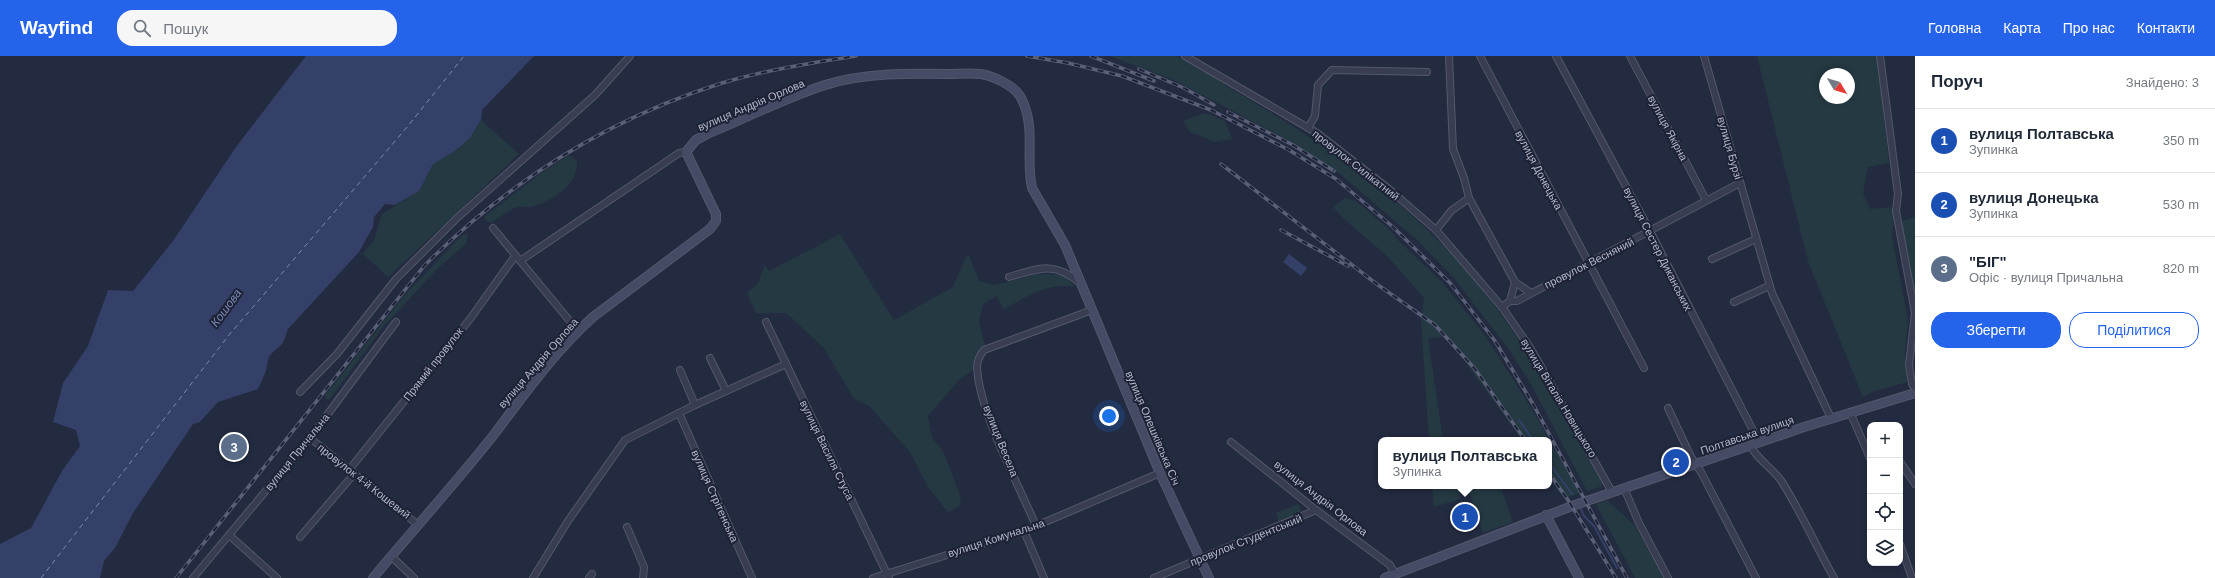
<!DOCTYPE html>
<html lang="uk">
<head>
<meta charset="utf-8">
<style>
	body { margin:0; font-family:Helvetica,sans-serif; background:#f6f6f7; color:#1f2937 }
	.controls { position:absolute; right:12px; bottom:12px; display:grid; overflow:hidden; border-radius:8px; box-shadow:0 2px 6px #0003 }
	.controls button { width:36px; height:36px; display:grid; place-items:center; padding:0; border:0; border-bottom:1px solid #e0e1e3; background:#fff; color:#1f2937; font:20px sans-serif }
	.compass { position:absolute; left:1819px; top:12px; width:36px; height:36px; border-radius:50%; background:#fff; box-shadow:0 2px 6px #0003; rotate:128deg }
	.you { position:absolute; left:1109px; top:360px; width:14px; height:14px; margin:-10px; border:3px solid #fff; border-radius:50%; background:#1a73e8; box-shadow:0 0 0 6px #1a73e833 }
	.badge { display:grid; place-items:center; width:26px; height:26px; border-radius:50%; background:#2563eb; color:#fff; font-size:13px; font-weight:700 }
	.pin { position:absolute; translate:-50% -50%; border:2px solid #fff; box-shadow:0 1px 4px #0006 }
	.popup { position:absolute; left:1378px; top:381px; width:174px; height:52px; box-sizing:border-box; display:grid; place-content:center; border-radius:8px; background:#fff; filter:drop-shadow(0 1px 3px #0005); font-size:13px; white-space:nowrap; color:#747a83 }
	.popup b { font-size:15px; color:#1f2937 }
	.popup::after { content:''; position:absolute; left:50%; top:100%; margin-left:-8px; border:8px solid transparent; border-top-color:#fff }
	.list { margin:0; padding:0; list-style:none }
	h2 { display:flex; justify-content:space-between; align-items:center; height:52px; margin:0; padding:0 16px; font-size:17px }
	h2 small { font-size:13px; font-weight:400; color:#747a83 }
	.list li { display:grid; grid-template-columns:26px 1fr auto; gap:12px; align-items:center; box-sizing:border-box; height:64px; padding:0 16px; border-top:1px solid #e0e1e3 }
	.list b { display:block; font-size:15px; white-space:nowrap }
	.list p { margin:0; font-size:13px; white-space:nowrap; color:#747a83 }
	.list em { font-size:13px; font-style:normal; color:#747a83 }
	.actions { display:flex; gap:8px; padding:12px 16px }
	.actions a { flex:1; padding:9px 0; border:1px solid #2563eb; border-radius:16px; text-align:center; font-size:14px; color:#2563eb }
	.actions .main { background:#2563eb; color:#fff }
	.icon { flex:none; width:22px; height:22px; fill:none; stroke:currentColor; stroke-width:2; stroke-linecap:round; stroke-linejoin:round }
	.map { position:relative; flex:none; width:1915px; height:522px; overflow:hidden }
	header { display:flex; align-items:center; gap:24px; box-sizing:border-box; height:56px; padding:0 20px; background:#2563eb; color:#fff }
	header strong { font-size:19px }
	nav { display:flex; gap:22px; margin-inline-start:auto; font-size:14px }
	.search { width:280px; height:36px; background:#f6f6f7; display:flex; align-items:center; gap:10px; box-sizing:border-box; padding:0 14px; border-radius:16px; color:#747a83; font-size:15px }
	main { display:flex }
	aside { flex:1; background:#fff }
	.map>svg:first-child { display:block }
	.green { fill:#253942; fill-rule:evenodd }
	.water { fill:#344067 }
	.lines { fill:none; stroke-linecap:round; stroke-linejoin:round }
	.stream { stroke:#344067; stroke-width:2 }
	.ferry { stroke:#7a88b4; stroke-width:1; stroke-dasharray:5 4; stroke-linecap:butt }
	.street-casing { stroke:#53586b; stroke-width:8 }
	.secondary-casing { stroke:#53586b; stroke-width:10 }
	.street { stroke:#383d51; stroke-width:6 }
	.secondary { stroke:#454b64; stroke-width:8 }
	.rail-casing { stroke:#596078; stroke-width:3.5 }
	.rail { stroke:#1d2236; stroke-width:2; stroke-dasharray:6; stroke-linecap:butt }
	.labels { text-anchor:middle; stroke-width:4; stroke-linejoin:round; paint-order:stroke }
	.street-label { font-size:11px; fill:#b4b9cb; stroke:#1d2236 }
	.water-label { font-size:12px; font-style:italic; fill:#7a88b4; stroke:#1d2236 }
</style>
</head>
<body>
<header>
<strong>Wayfind</strong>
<div class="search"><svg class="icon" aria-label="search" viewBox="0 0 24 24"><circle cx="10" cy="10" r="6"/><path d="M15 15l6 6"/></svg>Пошук</div>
<nav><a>Головна</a><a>Карта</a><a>Про нас</a><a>Контакти</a></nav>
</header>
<main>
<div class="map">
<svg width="1915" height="522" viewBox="0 0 1915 522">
	<rect width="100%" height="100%" fill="#232b41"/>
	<!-- green -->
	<g class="green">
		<path d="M1110,0C1127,0 1160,0 1175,0C1185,2 1218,24 1228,31C1325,87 1421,153 1490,243C1532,298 1567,367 1602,426V430L1587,435L1532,330L1510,295L1453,221L1416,183L1339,117L1286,83L1174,24Z"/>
		<path d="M1757,0H1877L1889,107L1868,111L1863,137L1870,153L1894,151L1892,180L1908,265L1905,296L1907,326L1872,336L1863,341L1808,205ZM1825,18H1849V42H1825Z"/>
		<path d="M1205,57L1225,65L1232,83L1215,86L1190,76L1183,65Z"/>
		<path d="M481,64L519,98L388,221L363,198L374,184L382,158L419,135L433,107L455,95L470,82Z"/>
		<path d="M567,100L572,101L577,105C578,130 552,145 530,151C526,152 522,150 518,151C509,153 499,162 491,167L485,164V160L540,118Z"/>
		<path d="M1345,142L1356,145L1391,175L1398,184L1442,226L1484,278L1530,350L1580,437L1564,443L1549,421V384H1522L1461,300L1444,281L1428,282L1443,384H1429L1421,265L1424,242L1388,201L1343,162L1333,151Z"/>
		<path d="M1915,161V255L1900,166Z"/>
		<path d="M468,178L466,188L439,211L383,271L329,344L326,343L325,339L404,240L461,180Z"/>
		<path d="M840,178L894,264L953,231L968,197L979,225L995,229L1037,218L1064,219L1075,231C1048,226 1027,241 1004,253L996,240L983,248L979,266L985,289L978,296L972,315L959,324L928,360L932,381L944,397L961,442L959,451L948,456L928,431L910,396L869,350L854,343L824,292L786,257H756L747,237L758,227L765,209L769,215Z"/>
		<path d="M1432,430H1457L1461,443L1434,451Z"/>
		<path d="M1467,430H1500L1513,466L1483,477Z"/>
		<path d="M1607,444L1636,471L1664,522H1635L1596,448Z"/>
		<path d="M1298,448L1302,457L1279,466L1276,457Z"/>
	</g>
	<!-- water -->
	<g class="water">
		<path d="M306,0H534L482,54L481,64L470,82L455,95L433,108L419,135L395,149L385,148L374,161L373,171L359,196L288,273L283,287L269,300L266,315L258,333L218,346L200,366L193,368L133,457L115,492L104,505L100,522H0V488L31,472L62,415L80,390L76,374L53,366L63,327L88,290L108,234L133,235L173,185L236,91Z"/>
		<path d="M1289,198L1307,212L1301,220L1283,206Z"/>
	</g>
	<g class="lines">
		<!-- stream -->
		<g class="stream">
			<path d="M1519,364L1533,384"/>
			<path d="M1549,407L1572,438"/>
			<path d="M1581,453L1584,460L1594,470L1617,512"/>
		</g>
		<!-- ferry -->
		<path class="ferry" d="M41,522L229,279L408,70L464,0"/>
		<defs>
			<g id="street">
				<path d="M1185,0L1317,77L1389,133L1436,174L1502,251L1531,293L1612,436"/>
				<path d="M1449,0L1453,93L1464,122L1469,142L1515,226L1510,245"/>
				<path d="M1480,0L1644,312"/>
				<path d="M1556,0L1650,175L1759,386"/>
				<path d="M1630,0L1706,144"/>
				<path d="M1704,0L1772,237L1831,362"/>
				<path d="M1880,0L1898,138L1896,155L1915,257L1909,309L1912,328L1915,332"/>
				<path d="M1308,72L1315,60L1318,29L1332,14L1427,16"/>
				<path d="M493,172L578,275"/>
				<path d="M1436,174L1451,155L1469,142"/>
				<path d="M1712,203L1756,183"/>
				<path d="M520,205L679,97L686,96"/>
				<path d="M1009,221C1039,212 1055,205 1080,227"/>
				<path d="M1515,226L1531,237"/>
				<path d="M1734,246L1769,230"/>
				<path d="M1502,251L1510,245H1517L1740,127"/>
				<path d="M766,266L889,522"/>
				<path d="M710,302L726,335"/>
				<path d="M680,314L695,349"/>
				<path d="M300,336L337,298L396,223L457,162L595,39L630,0"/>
				<path d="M1668,352L1691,401L1701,416L1756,522"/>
				<path d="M1850,356L1870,402"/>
				<path d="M679,357L752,522"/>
				<path d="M310,382L417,468"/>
				<path d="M1231,386L1316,454L1390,509L1395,518"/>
				<path d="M1750,389C1757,404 1773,412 1782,426C1801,456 1816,490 1834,522"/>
				<path d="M1901,407L1915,428"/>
				<path d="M349,414L470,263L515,200"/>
				<path d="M1624,432L1639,467L1668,522"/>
				<path d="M1036,470C1018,427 979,356 977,311C977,304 980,299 984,294L1092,254"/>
				<path d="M627,471L644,511L643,522"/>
				<path d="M1024,475L1044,522"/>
				<path d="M229,479L277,522"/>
				<path d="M300,481L354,418"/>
				<path d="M1900,488L1912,522"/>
				<path d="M391,500L414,522"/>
				<path d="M193,522L310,382L396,266"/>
				<path d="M533,522L568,465L625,384L695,349L786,308"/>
				<path d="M589,522L592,518"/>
				<path d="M873,522L1024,475L1160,417"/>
				<path d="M1154,522L1316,454"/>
			</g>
			<g id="secondary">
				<path d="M1546,459L1579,522"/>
				<path d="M373,522C412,475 454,429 492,381C524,339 554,296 593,261L710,173L716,165V158L686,96L696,84L707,78C746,62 785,42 825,29C863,17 908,17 948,18C959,18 970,17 981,18C993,20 1013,29 1020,40C1037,70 1025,102 1032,132L1065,189L1160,417L1209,522"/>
				<path d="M1385,522L1572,450L1804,371L1915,337"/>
			</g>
		</defs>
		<!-- street casing -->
		<use href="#street" class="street-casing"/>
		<!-- secondary casing -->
		<use href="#secondary" class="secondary-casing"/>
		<!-- street -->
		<use href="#street" class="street"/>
		<!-- secondary -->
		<use href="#secondary" class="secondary"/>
		<defs>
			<g id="rail">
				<path d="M1027,0L1068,7L1122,20L1211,54L1289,94L1336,123L1393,171L1451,228L1495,285L1533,348L1627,522"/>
				<path d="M1091,0L1154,25"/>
				<path d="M1139,13L1184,32L1214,49"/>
				<path d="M1228,56L1293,89L1334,115"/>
				<path d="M1221,108L1378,229L1435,269L1475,313L1525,384"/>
				<path d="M1281,174L1348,210"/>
				<path d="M1549,417L1568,444L1616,522"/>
				<path d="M176,522L424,210C508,126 608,63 722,27C766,14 811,7 856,0"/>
			</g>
		</defs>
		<!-- rail casing -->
		<use href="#rail" class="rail-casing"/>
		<!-- rail -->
		<use href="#rail" class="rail"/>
	</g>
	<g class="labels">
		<!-- street labels -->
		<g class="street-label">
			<text transform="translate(751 49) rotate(-23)" y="4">вулиця Андрія Орлова</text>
			<text transform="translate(1668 72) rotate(62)" y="4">вулиця Якірна</text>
			<text transform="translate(1730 92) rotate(74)" y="4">вулиця Бурзі</text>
			<text transform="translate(1356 109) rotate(38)" y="4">провулок Силікатний</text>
			<text transform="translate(1539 114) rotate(62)" y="4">вулиця Донецька</text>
			<text transform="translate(1658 193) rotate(63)" y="4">вулиця Сестер Диканських</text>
			<text transform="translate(1589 207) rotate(-27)" y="4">провулок Весняний</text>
			<text transform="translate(538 307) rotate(-49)" y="4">вулиця Андрія Орлова</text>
			<text transform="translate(433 308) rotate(-52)" y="4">Прямий провулок</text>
			<text transform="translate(1559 342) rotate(59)" y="4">вулиця Віталія Новицького</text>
			<text transform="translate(1153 372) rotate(67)" y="4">вулиця Олешківська Січ</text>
			<text transform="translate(1747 379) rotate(-19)" y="4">Полтавська вулиця</text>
			<text transform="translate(1001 385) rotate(68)" y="4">вулиця Весела</text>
			<text transform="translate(827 394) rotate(64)" y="4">вулиця Василя Стуса</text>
			<text transform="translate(297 396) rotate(-51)" y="4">вулиця Причальна</text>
			<text transform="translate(364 425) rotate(38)" y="4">провулок 4-й Кошевий</text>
			<text transform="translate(715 440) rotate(66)" y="4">вулиця Стрітенська</text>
			<text transform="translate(1321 442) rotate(38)" y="4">вулиця Андрія Орлова</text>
			<text transform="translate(996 482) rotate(-18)" y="4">вулиця Комунальна</text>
			<text transform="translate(1246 484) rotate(-22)" y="4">провулок Студентський</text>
		</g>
		<!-- water labels -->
		<g class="water-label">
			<text transform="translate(226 252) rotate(-54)" y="4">Кошова</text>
		</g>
	</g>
</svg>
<div class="controls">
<button>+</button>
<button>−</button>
<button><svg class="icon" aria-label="locate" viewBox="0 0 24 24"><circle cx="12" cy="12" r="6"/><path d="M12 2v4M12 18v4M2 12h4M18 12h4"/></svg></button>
<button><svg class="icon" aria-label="layers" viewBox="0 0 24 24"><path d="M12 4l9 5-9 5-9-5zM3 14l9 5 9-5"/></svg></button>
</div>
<svg class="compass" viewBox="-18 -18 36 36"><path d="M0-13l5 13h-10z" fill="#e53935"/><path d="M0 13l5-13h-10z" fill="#747a83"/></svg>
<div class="you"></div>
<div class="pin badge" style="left:1465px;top:461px;background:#1a4fb4">1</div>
<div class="popup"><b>вулиця Полтавська</b>Зупинка</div>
<div class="pin badge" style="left:1676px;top:406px;background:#1a4fb4">2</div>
<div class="pin badge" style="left:234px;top:391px;background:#5c6f8a">3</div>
</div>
<aside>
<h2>Поруч<small>Знайдено: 3</small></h2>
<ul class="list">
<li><span class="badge" style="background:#1a4fb4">1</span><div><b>вулиця Полтавська</b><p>Зупинка</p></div><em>350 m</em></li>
<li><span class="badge" style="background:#1a4fb4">2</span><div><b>вулиця Донецька</b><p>Зупинка</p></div><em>530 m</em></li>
<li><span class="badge" style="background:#5c6f8a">3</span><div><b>&quot;БІГ&quot;</b><p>Офіс · вулиця Причальна</p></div><em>820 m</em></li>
</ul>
<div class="actions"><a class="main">Зберегти</a><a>Поділитися</a></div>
</aside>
</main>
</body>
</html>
